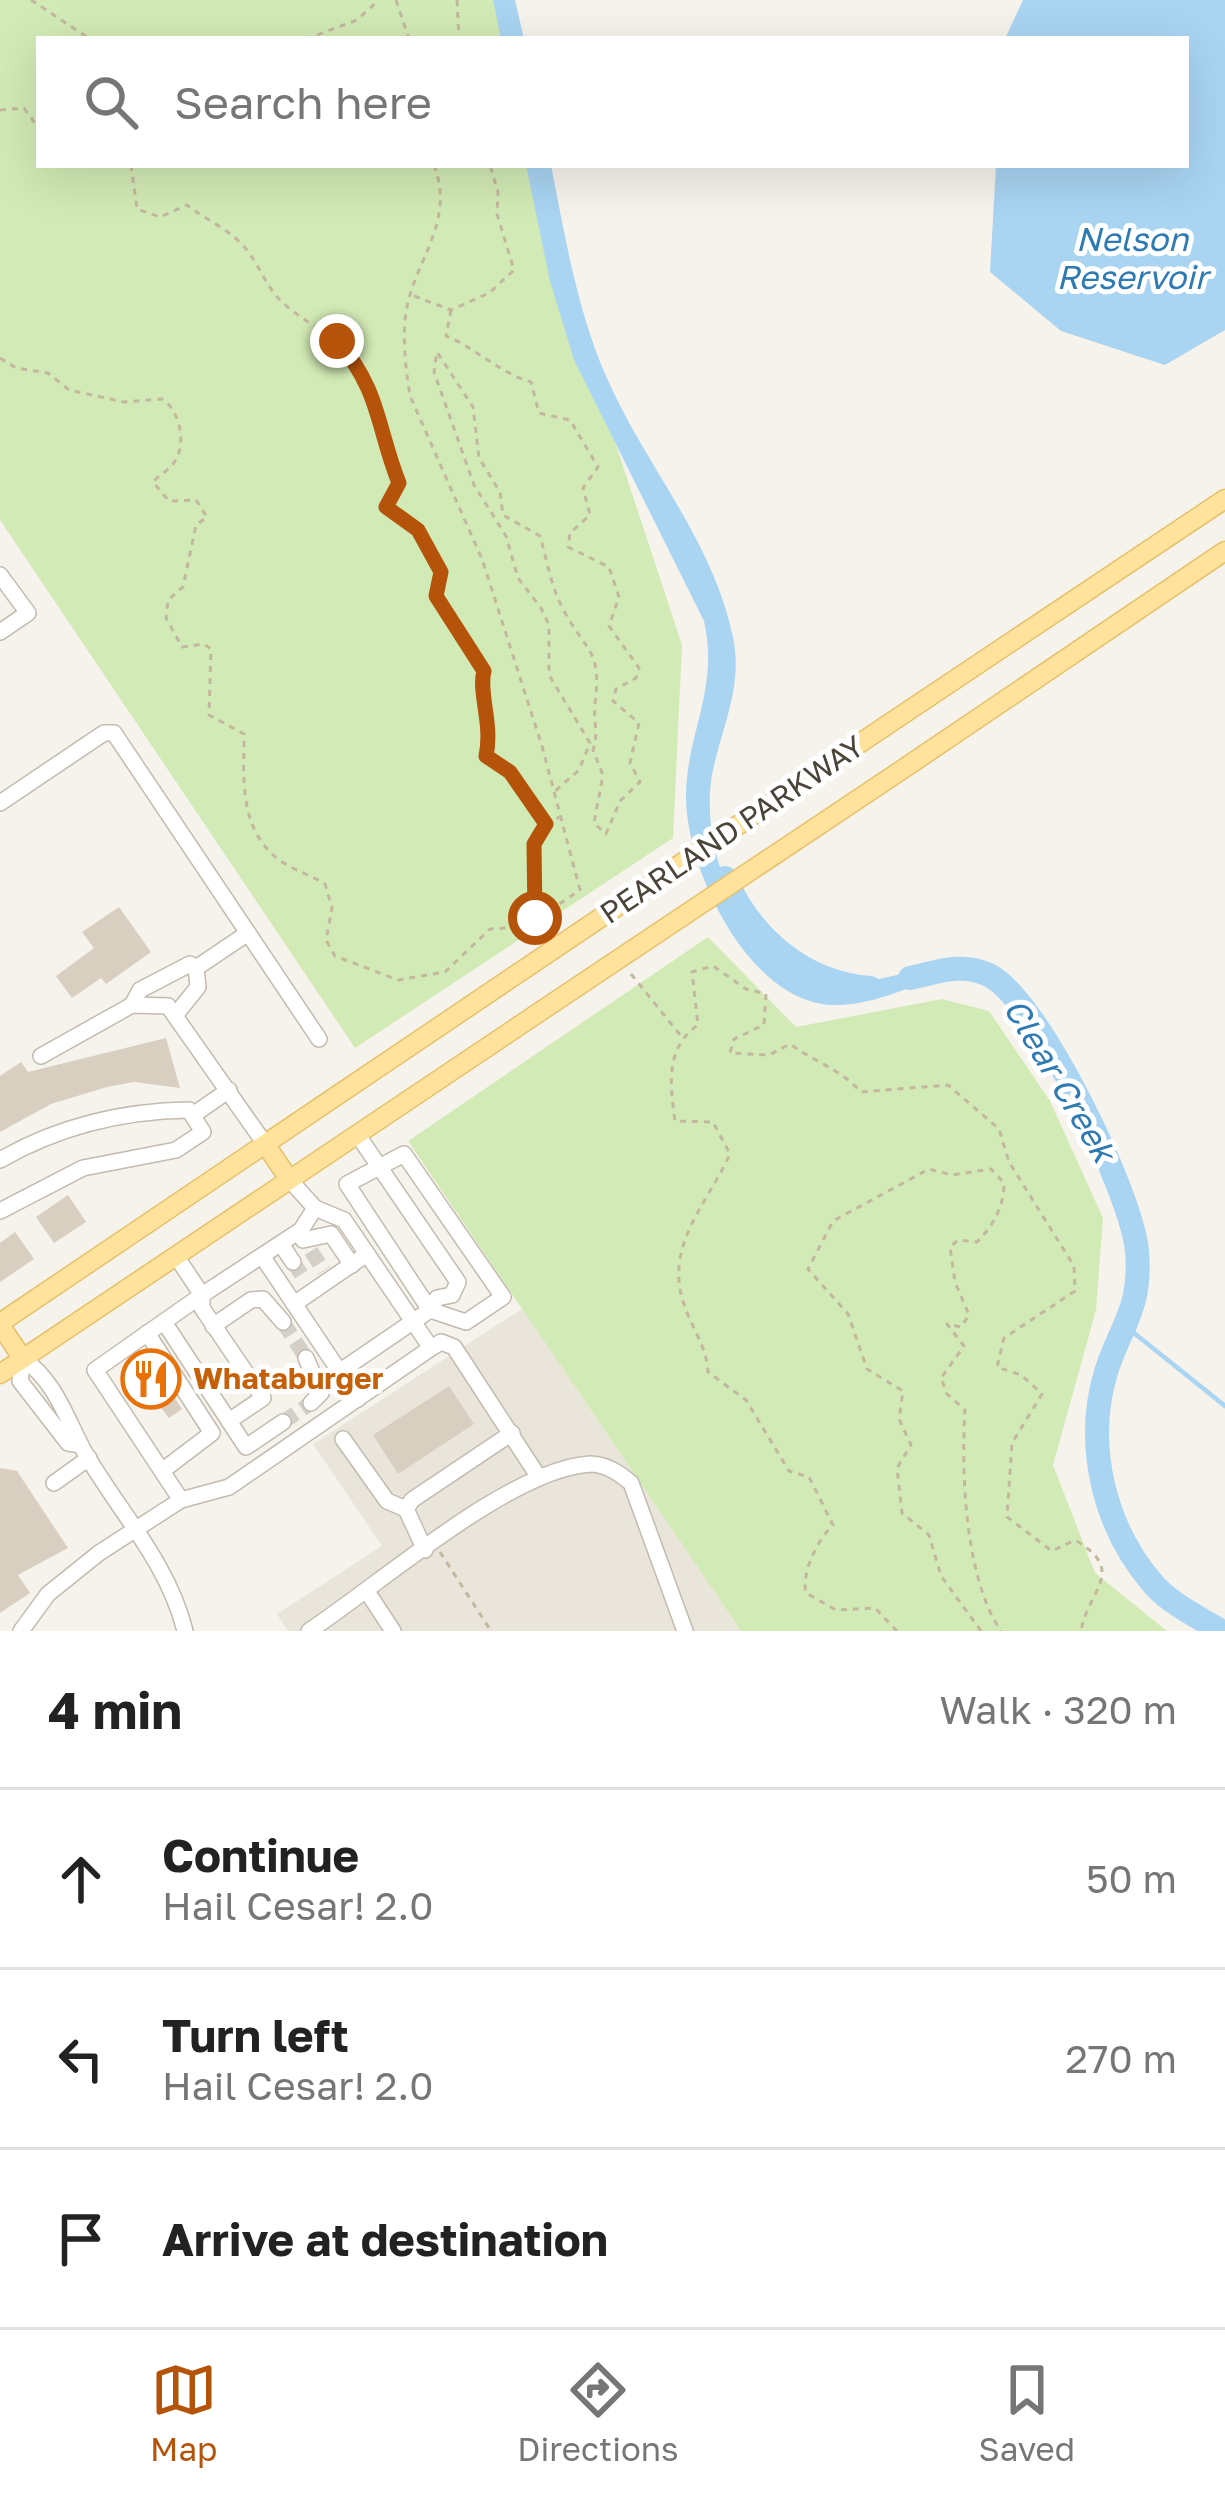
<!DOCTYPE html>
<html lang="en">
<head>
<meta charset="utf-8">
<style>
	body { margin:0; font-family:"Golos Text",sans-serif; background:#f6f6f6; color:#222 }
	.stop { position:absolute; width:36px; height:36px; margin:-27px; border:9px solid #b45309; border-radius:50%; background:#fff }
	.stop.end { background:#b45309; border-color:#fff; box-shadow:0 3px 12px #0008 }
	.list { margin:0; padding:0; list-style:none }
	h2 { display:flex; justify-content:space-between; align-items:center; height:156px; margin:0; padding:0 48px; font-size:51px }
	h2 small { font-size:39px; font-weight:400; color:#767676 }
	.list li { display:grid; grid-template-columns:78px 1fr auto; gap:36px; align-items:center; box-sizing:border-box; height:180px; padding:0 48px; border-top:3px solid #e0e0e0 }
	.list b { display:block; font-size:45px; white-space:nowrap }
	.list p { margin:0; font-size:39px; white-space:nowrap; color:#767676 }
	.list em { font-size:39px; font-style:normal; color:#767676 }
	.icon { flex:none; width:66px; height:66px; fill:none; stroke:currentColor; stroke-width:2; stroke-linecap:round; stroke-linejoin:round }
	.map { position:relative; flex:none; width:1225px; height:1631px; overflow:hidden }
	.search { position:absolute; background:#fff; box-shadow:0 12px 48px #0002; left:36px; right:36px; top:36px; height:132px; display:flex; align-items:center; gap:30px; box-sizing:border-box; padding:0 42px; border-radius:0px; color:#767676; font-size:45px }
	.sheet { height:696px; background:#fff }
	nav { display:flex; justify-content:space-around; align-items:center; box-sizing:border-box; height:168px; border-top:3px solid #e0e0e0; background:#fff; font-size:33px; color:#767676 }
	nav a { display:grid; justify-items:center; gap:6px }
	nav .on { color:#b45309 }
	.map>svg:first-child { display:block }
	.residential { fill:#eae5da }
	.green { fill:#d2eab5 }
	.water { fill:#a9d4f2 }
	.lines { fill:none; stroke-linecap:round; stroke-linejoin:round }
	.stream { stroke:#a9d4f2; stroke-width:4.5 }
	.river { stroke:#a9d4f2; stroke-width:24 }
	.building { fill:#d8cfc1 }
	.minor-tunnel { stroke:#d4d0c8; stroke-width:15; stroke-dasharray:15 8; stroke-linecap:butt }
	.minor-casing { stroke:#c2bbae; stroke-width:18 }
	.major-casing { stroke:#e6c16a; stroke-width:21 }
	.path { stroke:#c4b79f; stroke-width:3; stroke-dasharray:6 6; stroke-linecap:butt }
	.minor { stroke:#fff; stroke-width:15 }
	.major { stroke:#ffe39c; stroke-width:18 }
	.major-bridge-casing { stroke:#e6c16a; stroke-width:21; stroke-linecap:butt }
	.major-bridge { stroke:#ffe39c; stroke-width:18 }
	.route { stroke:#b45309; stroke-width:15 }
	.labels { text-anchor:middle; stroke-width:10; stroke-linejoin:round; paint-order:stroke }
	.street-label { font-size:30px; fill:#4b4439; stroke:#fff }
	.food-label { font-size:30px; font-weight:bold; fill:#c56008; stroke:#fff; text-anchor:start }
	.water-label { font-size:33px; font-style:italic; fill:#2e7ab2; stroke:#fff }
</style>
</head>
<body>
<div class="map">
<svg width="1225" height="1631" viewBox="0 0 1225 1631">
	<rect width="100%" height="100%" fill="#f6f3ec"/>
	<!-- residential -->
	<path class="residential" d="M522,1309L741,1631H288L277,1614L382,1546L313,1444Z"/>
	<!-- green -->
	<g class="green">
		<path d="M0,0H503L512,39H39V165H542L582,342L682,645L673,838L355,1048L0,520Z"/>
		<path d="M708,937L796,1027L942,999L989,1011L1050,1101L1103,1218L1096,1310L1053,1465L1095,1573L1167,1631H741L408,1141Z"/>
	</g>
	<!-- water -->
	<g class="water">
		<path d="M493,0H515L524,39H501Z"/>
		<path d="M1023,0H1225V330L1165,365L1061,331L990,272L996,166L1186,165V39H1005Z"/>
		<path d="M526,165H551C565,236 577,310 606,376C645,466 712,538 733,637C743,686 723,724 713,770C701,824 723,900 759,941C819,1010 867,977 943,966L939,976C906,989 869,1006 833,1005C748,1003 684,866 686,793C688,730 719,689 704,621L574,360L550,281Z"/>
	</g>
	<g class="lines">
		<!-- stream -->
		<path class="stream" d="M1129,1329L1225,1406"/>
		<!-- river -->
		<g class="river">
			<path d="M725,878C752,939 804,983 870,988"/>
			<path d="M910,978C938,972 961,962 989,975C1039,1000 1132,1194 1137,1251C1142,1308 1121,1325 1106,1372C1084,1445 1104,1528 1154,1585C1171,1604 1198,1617 1221,1631"/>
		</g>
	</g>
	<!-- building -->
	<g class="building">
		<path d="M119,907L151,952L106,984L101,978L72,998L56,976L94,948L82,932Z"/>
		<path d="M166,1038L180,1088L134,1082L107,1087L51,1104L0,1132V1076L21,1062L28,1072Z"/>
		<path d="M68,1195L86,1222L54,1243L36,1217Z"/>
		<path d="M15,1232L34,1259L0,1282V1243Z"/>
		<path d="M144,1351L182,1409L169,1418L126,1363Z"/>
		<path d="M449,1386L474,1424L398,1474L373,1435Z"/>
		<path d="M0,1468L17,1471L68,1548L18,1575L30,1593L0,1613Z"/>
	</g>
	<g class="lines">
		<!-- minor-tunnel -->
		<g class="minor-tunnel">
			<path d="M311,1251L324,1271"/>
			<path d="M293,1262L306,1281"/>
			<path d="M283,1322L306,1358"/>
			<path d="M283,1422L311,1403"/>
		</g>
		<defs>
			<g id="minor">
				<path d="M0,575L28,613L0,632"/>
				<path d="M0,803L104,733H114L319,1039"/>
				<path d="M196,968L248,933"/>
				<path d="M132,1005L140,990L190,964L196,968L198,987L177,1013"/>
				<path d="M41,1056L132,1005L168,1006L265,1144"/>
				<path d="M193,1115L229,1090"/>
				<path d="M404,1154L503,1297L466,1322L430,1310L347,1184Z"/>
				<path d="M0,1160C59,1126 121,1111 189,1110L203,1132L176,1150L83,1168L0,1211"/>
				<path d="M303,1240L331,1234L352,1265"/>
				<path d="M281,1244L293,1262"/>
				<path d="M176,1256L202,1295L95,1370L181,1500"/>
				<path d="M262,1256L358,1399"/>
				<path d="M294,1304L367,1254"/>
				<path d="M164,1322L246,1447L283,1422"/>
				<path d="M213,1326L251,1300L263,1299L283,1322"/>
				<path d="M147,1333L212,1433L162,1471"/>
				<path d="M431,1348L441,1342L454,1347L538,1476"/>
				<path d="M306,1358L321,1393L311,1403"/>
				<path d="M339,1372L430,1310L437,1298L452,1295L458,1282L357,1134"/>
				<path d="M229,1421L263,1398L202,1308V1295L301,1230L315,1208"/>
				<path d="M343,1439L387,1501L406,1509"/>
				<path d="M81,1445L68,1443L20,1381L23,1359C55,1380 67,1420 84,1451C119,1512 168,1562 185,1631"/>
				<path d="M54,1483L89,1458"/>
				<path d="M425,1550L406,1509L412,1500L512,1433"/>
				<path d="M368,1593L393,1631"/>
				<path d="M21,1631L48,1594L99,1553L181,1500L229,1487L431,1348L344,1220L315,1208L289,1179"/>
				<path d="M309,1631C379,1585 510,1469 590,1464C606,1464 619,1473 631,1483L685,1631"/>
			</g>
			<g id="major">
				<path d="M884,727L1225,499"/>
				<path d="M909,765L1225,551"/>
				<path d="M265,1144L289,1179"/>
				<path d="M0,1323L517,974"/>
				<path d="M0,1325L23,1359"/>
				<path d="M0,1374L541,1011"/>
			</g>
		</defs>
		<!-- minor casing -->
		<use href="#minor" class="minor-casing"/>
		<!-- major casing -->
		<use href="#major" class="major-casing"/>
		<!-- path -->
		<g class="path">
			<path d="M31,0L90,39"/>
			<path d="M396,0L409,39"/>
			<path d="M457,0L459,39"/>
			<path d="M306,39L357,20L379,0"/>
			<path d="M0,110L24,108L39,129"/>
			<path d="M131,165L137,209L160,217L187,205C206,220 231,230 246,249C260,266 266,287 282,302C309,327 350,342 365,377C379,411 385,448 399,483L386,507L418,531L441,572L436,596L484,671C477,692 493,725 486,756L510,772L545,823"/>
			<path d="M434,165C457,225 410,264 405,320C403,345 406,372 410,396L482,559L542,746L580,890L537,919"/>
			<path d="M414,296L451,310L489,293L514,270L497,214L498,192L490,165"/>
			<path d="M451,310L446,336C476,348 498,372 531,382L539,413L570,420L598,467L583,488L590,515L570,533L568,547L609,567L619,597L609,626L639,668L636,678L616,689L613,701L639,723L630,763L640,782L620,801L606,834L594,823L603,775L593,750C599,732 593,720 595,703C602,648 586,653 563,609C551,587 547,560 540,536L503,515L500,492L479,458L473,407L437,352L434,372L474,485L506,536L518,578L541,608L549,625V675L590,743L579,770L553,793"/>
			<path d="M0,358L16,368L48,373L69,390L124,402L162,399C179,409 187,443 175,461C170,470 160,474 153,482L169,501L196,500L207,517L196,525L183,587L168,600L166,618L182,647L204,644L211,649L209,715L244,734C244,780 238,831 282,862C296,871 311,875 325,884L332,908L326,940L335,956L398,980L445,972L490,929L521,927L535,918C536,879 526,841 559,817"/>
			<path d="M631,974L681,1036"/>
			<path d="M440,1552L491,1631"/>
			<path d="M897,1631L875,1608L836,1610L806,1593C801,1573 818,1539 833,1525L809,1477L789,1471L746,1400L708,1372C707,1346 690,1326 683,1301C665,1244 708,1203 730,1154L713,1122L675,1121C670,1085 665,1048 698,1025L692,972L713,966L746,989L766,994L764,1025L734,1039L730,1053L769,1055L790,1044C815,1062 840,1069 861,1092L948,1085L999,1129L1009,1162L1074,1266L1075,1291L1004,1338L997,1367L1021,1375L1042,1394L1012,1443L1007,1517L1052,1551L1075,1540C1128,1571 1088,1590 1081,1631"/>
			<path d="M981,1631L941,1576L929,1535L902,1513L897,1468L911,1445L899,1419L903,1391L867,1369L848,1314L808,1269L833,1221L929,1169L952,1175L991,1169L1004,1183C1004,1206 994,1225 977,1242L958,1240L950,1247L955,1282L969,1315L961,1327L947,1324L964,1346L941,1378L947,1394L965,1410C961,1473 965,1579 1001,1631"/>
		</g>
		<!-- minor -->
		<use href="#minor" class="minor"/>
		<!-- major -->
		<use href="#major" class="major"/>
		<defs>
			<g id="major-bridge">
				<path d="M517,974L884,727"/>
				<path d="M541,1011L909,765"/>
			</g>
		</defs>
		<!-- major-bridge casing -->
		<use href="#major-bridge" class="major-bridge-casing"/>
		<!-- major-bridge -->
		<use href="#major-bridge" class="major-bridge"/>
	</g>
	<g class="lines">
		<!-- route -->
		<path class="route" d="M337,341C380,389 377,428 399,483L386,507L418,530L441,572L436,596L484,671C478,692 493,724 486,756L510,772L546,824L534,844L535,918"/>
	</g>
	<!-- icons -->
	<defs>
		<symbol id="restaurant-ring" viewBox="-11 -11 22 22"><circle r="9.5" fill="#fff" stroke="#e8710a" stroke-width="1.5"/><path d="M-5-6h1v4h1v-4h1v4h1v-4h1v5L-1.5 .5V6h-2V.5L-5-1ZM5-6V6H3V1.5H1.5Q1.5-4 5-6Z" fill="#e8710a"/></symbol>
	</defs>
	<g fill-rule="evenodd">
		<use href="#restaurant-ring" x="118" y="1346" width="66" height="66"/>
	</g>
	<g class="labels">
		<!-- street labels -->
		<g class="street-label">
			<text transform="translate(732 830) rotate(-34)" y="10">PEARLAND PARKWAY</text>
		</g>
		<!-- food labels -->
		<g class="food-label">
			<text x="193" y="1389">Whataburger</text>
		</g>
		<!-- water labels -->
		<g class="water-label">
			<text x="1132" y="251">Nelson<tspan x="1132" dy="38">Reservoir</tspan></text>
			<text transform="translate(1060 1080) rotate(59)" y="12">Clear Creek</text>
		</g>
	</g>
</svg>
<div class="stop" style="left:535px;top:918px"></div>
<div class="stop end" style="left:337px;top:341px"></div>
<div class="search"><svg class="icon" aria-label="search" viewBox="0 0 24 24"><circle cx="10" cy="10" r="6"/><path d="M15 15l6 6"/></svg>Search here</div>
</div>
<section class="sheet">
<h2>4 min<small>Walk · 320 m</small></h2>
<ul class="list">
<li><svg class="icon" aria-label="ahead" viewBox="0 0 24 24"><path d="M12 20V5M6 11l6-6 6 6"/></svg><div><b>Continue</b><p>Hail Cesar! 2.0</p></div><em>50 m</em></li>
<li><svg class="icon" aria-label="left" viewBox="0 0 24 24"><path d="M17 20v-9H6M10 6l-5 5 5 5"/></svg><div><b>Turn left</b><p>Hail Cesar! 2.0</p></div><em>270 m</em></li>
<li><svg class="icon" aria-label="arrive" viewBox="0 0 24 24"><path d="M6 21V4h12l-3 4 3 4H6"/></svg><div><b>Arrive at destination</b></div></li>
</ul>
</section>
<nav>
<a class="on"><svg class="icon" aria-label="map" viewBox="0 0 24 24"><path d="M3 6l6-2 6 2 6-2v14l-6 2-6-2-6 2zM9 4v14M15 6v14"/></svg>Map</a>
<a><svg class="icon" aria-label="directions" viewBox="0 0 24 24"><path d="M12 3l9 9-9 9-9-9zM9 14v-3h6M13 9l2 2-2 2"/></svg>Directions</a>
<a><svg class="icon" aria-label="saved" viewBox="0 0 24 24"><path d="M7 4h10v16l-5-4-5 4z"/></svg>Saved</a>
</nav>
</body>
</html>
